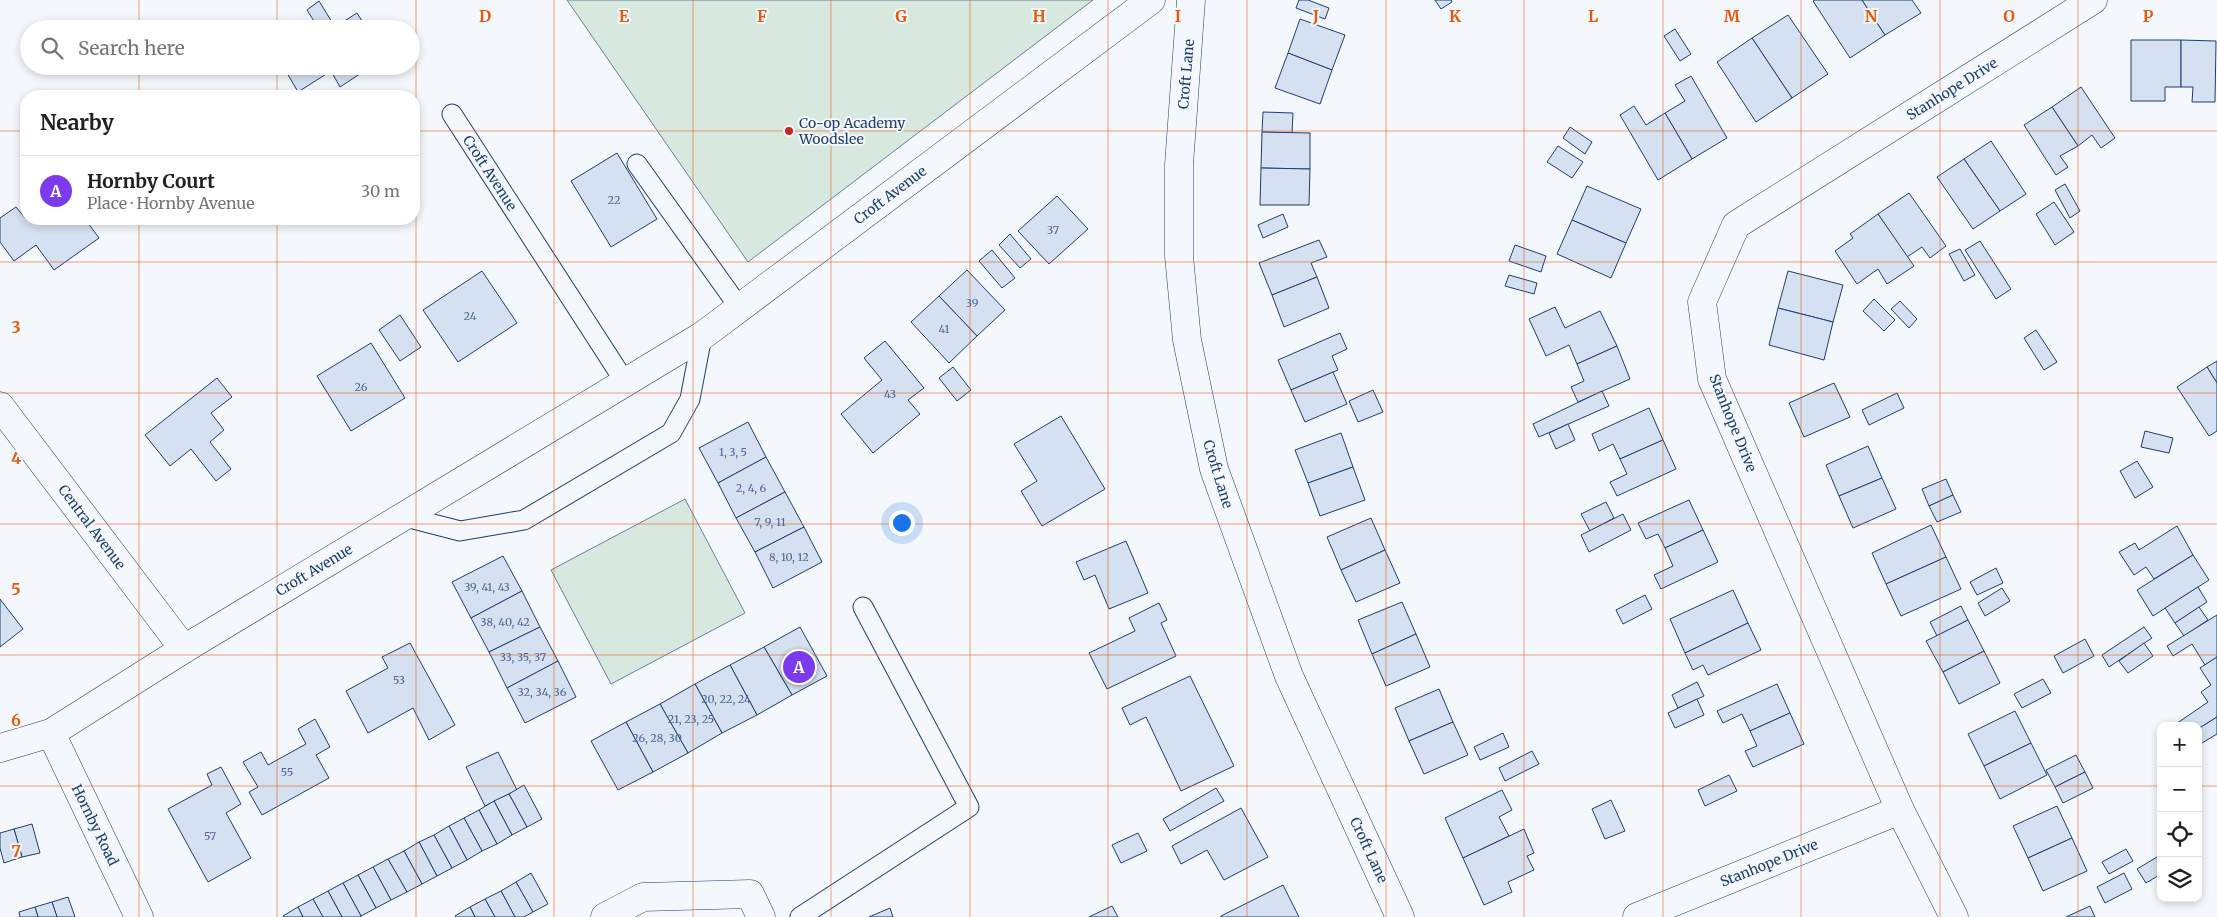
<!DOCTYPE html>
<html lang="en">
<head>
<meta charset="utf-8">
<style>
	body { margin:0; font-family:Merriweather,serif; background:#f2f2f2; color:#202124 }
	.controls { position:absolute; right:15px; bottom:15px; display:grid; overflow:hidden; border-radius:10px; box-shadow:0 2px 8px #0003 }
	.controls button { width:45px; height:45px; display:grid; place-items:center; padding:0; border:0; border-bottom:1px solid #e0e0e0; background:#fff; color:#202124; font:25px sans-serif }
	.you { position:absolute; left:901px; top:522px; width:18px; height:18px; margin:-12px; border:4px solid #fff; border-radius:50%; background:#1a73e8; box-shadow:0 0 0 8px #1a73e833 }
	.badge { display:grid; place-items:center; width:32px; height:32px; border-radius:50%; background:#7c3aed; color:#fff; font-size:16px; font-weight:700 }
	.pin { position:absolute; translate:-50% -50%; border:2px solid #fff; box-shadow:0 1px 5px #0006 }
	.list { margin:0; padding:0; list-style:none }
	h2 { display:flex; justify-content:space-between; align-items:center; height:65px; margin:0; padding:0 20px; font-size:21px }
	h2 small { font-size:16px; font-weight:400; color:#757577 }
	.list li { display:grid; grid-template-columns:32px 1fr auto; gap:15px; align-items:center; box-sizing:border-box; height:70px; padding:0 20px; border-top:1px solid #e0e0e0 }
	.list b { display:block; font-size:19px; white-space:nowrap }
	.list p { margin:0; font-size:16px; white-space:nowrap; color:#757577 }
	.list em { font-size:16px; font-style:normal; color:#757577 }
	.icon { flex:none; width:28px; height:28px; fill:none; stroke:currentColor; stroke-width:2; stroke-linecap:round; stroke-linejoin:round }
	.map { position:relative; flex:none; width:2217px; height:917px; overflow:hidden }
	.search { position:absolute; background:#fff; box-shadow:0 2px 8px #0003; left:20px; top:20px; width:400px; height:55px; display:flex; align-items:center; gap:12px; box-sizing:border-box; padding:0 18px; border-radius:28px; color:#757577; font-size:19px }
	.panel { position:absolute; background:#fff; box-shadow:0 2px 8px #0003; left:20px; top:90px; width:400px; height:135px; border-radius:20px }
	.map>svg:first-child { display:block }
	.green { fill:#d7e8df; stroke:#687fa3 }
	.building { fill:#d5e0f0; stroke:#1d3f73 }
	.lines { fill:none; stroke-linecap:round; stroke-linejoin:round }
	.lane-casing { stroke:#1d3f73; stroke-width:21 }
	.street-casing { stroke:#1d3f73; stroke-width:29 }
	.lane { stroke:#f4f7fb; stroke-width:19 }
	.street { stroke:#f4f7fb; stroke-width:28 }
	.grid { fill:none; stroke:#e8590c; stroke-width:1; stroke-opacity:0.55 }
	.poi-dot { fill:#c62828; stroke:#f4f7fb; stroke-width:2 }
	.labels { text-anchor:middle; stroke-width:4; stroke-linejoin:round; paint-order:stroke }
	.number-label { font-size:11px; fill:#4b6792 }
	.street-label { font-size:14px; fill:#1d3f73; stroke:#f4f7fb }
	.poi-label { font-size:14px; fill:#1d3f73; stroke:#f4f7fb; text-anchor:start }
	.grid-label { font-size:16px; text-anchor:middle; font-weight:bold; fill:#e8590c; stroke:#f4f7fb; stroke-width:4; stroke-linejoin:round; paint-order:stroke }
</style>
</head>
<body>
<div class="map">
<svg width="2217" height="917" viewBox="0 0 2217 917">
	<rect width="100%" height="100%" fill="#f4f7fb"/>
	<!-- green -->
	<g class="green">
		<path d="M567,0H1093L748,262Z"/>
		<path d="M685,499L745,613L611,684L551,570Z"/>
	</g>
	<!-- building -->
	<g class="building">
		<path d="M1299,0H1308L1329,8L1325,19L1296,8Z"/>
		<path d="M1435,0H1451L1452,2L1441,9Z"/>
		<path d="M1815,0H1862L1885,35L1850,58L1813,1Z"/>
		<path d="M1862,0H1912L1921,13L1885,35Z"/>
		<path d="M319,1L335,27L357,13L367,29H312L317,26L307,10Z"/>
		<path d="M1788,15L1828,74L1792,98L1752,38Z"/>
		<path d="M1300,19L1345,35L1332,70L1288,53Z"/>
		<path d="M1675,29L1691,54L1680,61L1664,36Z"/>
		<path d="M1752,38L1792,98L1756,122L1717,62Z"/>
		<path d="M2131,40H2181V87H2165V101H2131Z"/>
		<path d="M2181,40L2216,41L2215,102H2192L2193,87H2181Z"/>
		<path d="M1288,53L1332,70L1320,104L1275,88Z"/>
		<path d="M283,66H372L340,87L331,71L298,92Z"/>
		<path d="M1691,76L1727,138L1692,159L1665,113L1685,101L1675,85Z"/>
		<path d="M2081,87L2115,138L2101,148L2092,135L2078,146L2052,107Z"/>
		<path d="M1634,106L1646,125L1665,113L1692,159L1658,180L1620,115Z"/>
		<path d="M2052,107L2078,146L2060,156L2068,167L2056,175L2024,125Z"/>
		<path d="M1263,112L1293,113L1292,133L1262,132Z"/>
		<path d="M1570,127L1592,142L1585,154L1563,138Z"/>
		<path d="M1262,132L1310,133V169L1261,168Z"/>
		<path d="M1991,141L2026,194L2000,211L1964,159Z"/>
		<path d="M1558,146L1583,162L1572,178L1547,162Z"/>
		<path d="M617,153L657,219L611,247L571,181Z"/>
		<path d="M1964,159L2000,211L1973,229L1937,177Z"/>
		<path d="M1261,168L1310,169L1309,205H1260Z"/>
		<path d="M2065,184L2080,211L2070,218L2055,190Z"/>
		<path d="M1587,186L1641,209L1626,243L1572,220Z"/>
		<path d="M1909,193L1946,246L1930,258L1922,247L1907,257L1878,214Z"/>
		<path d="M1057,196L1088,229L1049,264L1018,231Z"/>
		<path d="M2054,202L2074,232L2055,245L2036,214Z"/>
		<path d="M16,207L26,219H85L99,238L54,270L36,245L14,261L0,242V218Z"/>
		<path d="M1283,214L1288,227L1263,238L1258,225Z"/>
		<path d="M1878,214L1914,266L1887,284L1878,269L1857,284L1835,251L1853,238L1850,234Z"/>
		<path d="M1572,220L1626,243L1611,278L1557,254Z"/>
		<path d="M1010,234L1031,259L1020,268L999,245Z"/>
		<path d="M1319,240L1327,257L1311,263L1317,277L1272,295L1259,263Z"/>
		<path d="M1980,241L2011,289L1996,299L1965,250Z"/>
		<path d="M1515,245L1546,256L1541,272L1509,261Z"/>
		<path d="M1960,249L1975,275L1964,281L1949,254Z"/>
		<path d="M992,250L1015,278L1002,288L979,261Z"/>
		<path d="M967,270L1005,310L977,336L939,296Z"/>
		<path d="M482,271L517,323L458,362L423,310Z"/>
		<path d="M1788,271L1843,285L1833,322L1778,308Z"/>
		<path d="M1509,275L1537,283L1534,294L1505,286Z"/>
		<path d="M1317,277L1329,308L1284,327L1272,295Z"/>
		<path d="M939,296L977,336L949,363L911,322Z"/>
		<path d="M1874,299L1895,320L1884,331L1863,311Z"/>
		<path d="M1900,301L1917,319L1909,328L1891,309Z"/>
		<path d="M1555,307L1565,328L1600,311L1617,346L1577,364L1569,345L1546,356L1529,319Z"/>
		<path d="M1778,308L1833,322L1824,360L1769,345Z"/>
		<path d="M400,315L421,347L400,361L379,330Z"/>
		<path d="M2036,330L2057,362L2044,370L2024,338Z"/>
		<path d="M1340,333L1347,349L1332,356L1338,370L1291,390L1278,360Z"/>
		<path d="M885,341L924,388L908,400L920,414L873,453L841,414L882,380L864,358Z"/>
		<path d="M371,343L405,398L351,431L317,376Z"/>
		<path d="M1617,346L1630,379L1578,402L1571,387L1584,381L1577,364Z"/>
		<path d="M2217,361V383L2207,367Z"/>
		<path d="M953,367L971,390L957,401L939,378Z"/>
		<path d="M2207,367L2217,383V431L2209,436L2177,387Z"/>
		<path d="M1333,372L1347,404L1305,422L1291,390Z"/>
		<path d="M217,378L232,397L211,413L224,430L210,442L231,469L216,481L191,449L170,466L145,435Z"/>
		<path d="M1834,383L1850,417L1804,437L1789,403Z"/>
		<path d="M1373,390L1383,412L1358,422L1349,401Z"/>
		<path d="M1602,391L1609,406L1539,437L1533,424Z"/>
		<path d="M1897,393L1904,408L1869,425L1862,410Z"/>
		<path d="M1649,408L1663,440L1620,459L1613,444L1599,451L1592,434Z"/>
		<path d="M1061,416L1105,489L1042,526L1021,491L1037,481L1014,444Z"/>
		<path d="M748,422L766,457L718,483L699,448Z"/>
		<path d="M1568,424L1575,440L1556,449L1549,433Z"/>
		<path d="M2145,431L2173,438L2169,453L2141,447Z"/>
		<path d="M1341,433L1353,467L1308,483L1295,450Z"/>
		<path d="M1663,440L1676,469L1617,496L1610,482L1627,474L1620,459Z"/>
		<path d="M1868,446L1882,478L1839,496L1826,465Z"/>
		<path d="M766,457L785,492L736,518L718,483Z"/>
		<path d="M2137,461L2153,487L2135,498L2120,471Z"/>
		<path d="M1353,467L1365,500L1320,516L1308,483Z"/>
		<path d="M1882,478L1896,509L1853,528L1839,496Z"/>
		<path d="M1946,479L1953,495L1929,506L1922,489Z"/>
		<path d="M785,492L804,527L755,552L736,518Z"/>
		<path d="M1953,495L1961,512L1937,522L1929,506Z"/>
		<path d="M1689,500L1703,530L1665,548L1658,534L1646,539L1638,523Z"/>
		<path d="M1606,502L1614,518L1590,531L1581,514Z"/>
		<path d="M1623,514L1631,530L1589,552L1581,535Z"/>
		<path d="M1371,518L1385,550L1341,570L1327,537Z"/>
		<path d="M1931,525L1946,557L1886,584L1872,553Z"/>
		<path d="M2177,526L2193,555L2154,579L2146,567L2134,575L2119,552L2135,543L2139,550Z"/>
		<path d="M804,527L822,562L773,588L755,552Z"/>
		<path d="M1703,530L1718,562L1661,589L1654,575L1673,566L1665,548Z"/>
		<path d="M1126,541L1148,593L1109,609L1095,575L1084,580L1076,562Z"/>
		<path d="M1385,550L1400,583L1356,602L1341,570Z"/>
		<path d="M2193,555L2209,580L2153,616L2137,590Z"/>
		<path d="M503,556L522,591L471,618L452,582Z"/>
		<path d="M1946,557L1961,589L1901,616L1886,584Z"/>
		<path d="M1996,568L2003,583L1977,595L1970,582Z"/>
		<path d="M2198,587L2207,602L2175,623L2165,608Z"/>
		<path d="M2002,588L2010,601L1985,616L1978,603Z"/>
		<path d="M1733,590L1748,623L1685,653L1670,619Z"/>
		<path d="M522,591L540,627L489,652L471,618Z"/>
		<path d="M1645,595L1652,609L1623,624L1616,610Z"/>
		<path d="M0,599L23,629L0,647Z"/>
		<path d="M1402,602L1416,634L1372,654L1358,620Z"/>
		<path d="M1159,603L1167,620L1161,623L1176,656L1107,689L1089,653L1135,631L1129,618Z"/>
		<path d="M1961,606L1968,620L1937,636L1930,622Z"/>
		<path d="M2199,607L2208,620L2184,636L2175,623Z"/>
		<path d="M2217,615V657L2205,665L2192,644L2173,656L2167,646Z"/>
		<path d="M1968,620L1984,651L1943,672L1926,641Z"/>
		<path d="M1748,623L1761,650L1708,675L1703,665L1693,670L1685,653Z"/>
		<path d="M540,627L558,661L507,688L489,652Z"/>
		<path d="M800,627L827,676L792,695L764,647Z"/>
		<path d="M2144,627L2152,638L2109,667L2102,655Z"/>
		<path d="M1416,634L1430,667L1386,686L1372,654Z"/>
		<path d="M2085,639L2094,656L2063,673L2054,656Z"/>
		<path d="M410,643L455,725L429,740L413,708L368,733L346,691L388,668L382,657Z"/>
		<path d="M2144,643L2153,656L2128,673L2119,661Z"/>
		<path d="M764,647L792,695L757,715L730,665Z"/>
		<path d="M1984,651L2000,683L1959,704L1943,672Z"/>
		<path d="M2217,657V717L2198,729V726H2173L2208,702L2201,692L2211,685L2200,668Z"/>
		<path d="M558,661L576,697L525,723L507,688Z"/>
		<path d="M730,665L757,715L722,733L695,684Z"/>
		<path d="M1190,676L1234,766L1181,791L1146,717L1130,725L1122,708Z"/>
		<path d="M2043,679L2051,693L2022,708L2014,694Z"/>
		<path d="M1697,682L1704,696L1678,708L1672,695Z"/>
		<path d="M695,684L722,733L688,753L660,704Z"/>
		<path d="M1777,684L1790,713L1750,731L1742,714L1723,723L1717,711Z"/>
		<path d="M1439,689L1453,722L1409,741L1395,708Z"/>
		<path d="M1697,699L1704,715L1675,728L1668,713Z"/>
		<path d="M660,704L688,753L653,772L626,722Z"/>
		<path d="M2015,711L2031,743L1984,766L1968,734Z"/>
		<path d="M1790,713L1804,744L1753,767L1745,751L1757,746L1750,731Z"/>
		<path d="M2217,717V734L2202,743L2198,737V729Z"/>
		<path d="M315,719L330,747L316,755L329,778L262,815L249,792L258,787L243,762L261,752L268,765L306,744L298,729Z"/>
		<path d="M626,722L653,772L618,790L591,741Z"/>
		<path d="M1453,722L1468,755L1424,774L1409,741Z"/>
		<path d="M1503,733L1509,747L1480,760L1474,747Z"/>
		<path d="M2031,743L2047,775L2000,799L1984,766Z"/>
		<path d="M1532,751L1539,764L1505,781L1499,768Z"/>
		<path d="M498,752L517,790L485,806L466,767Z"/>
		<path d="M2076,755L2085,772L2055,787L2046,770Z"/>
		<path d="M221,767L241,804L226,813L251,858L208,882L168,809L212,785L207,774Z"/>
		<path d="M2085,772L2093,788L2063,803L2055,787Z"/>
		<path d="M1729,775L1737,791L1705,806L1698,790Z"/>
		<path d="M524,785L542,819L527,827L509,794Z"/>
		<path d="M1216,788L1224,801L1170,831L1163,819Z"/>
		<path d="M1502,790L1512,810L1499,817L1509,836L1463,858L1445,818Z"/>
		<path d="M509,794L527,827L512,835L494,801Z"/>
		<path d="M1611,800L1625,831L1605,839L1592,809Z"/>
		<path d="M494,801L512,835L497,844L479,810Z"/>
		<path d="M2057,806L2072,838L2028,858L2013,826Z"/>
		<path d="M1241,808L1268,857L1224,880L1207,850L1181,864L1172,846Z"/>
		<path d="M479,810L497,844L482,851L464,818Z"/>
		<path d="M464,818L482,851L467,860L449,826Z"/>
		<path d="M32,824L40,853L22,857L14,829Z"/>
		<path d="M449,826L467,860L452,868L434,835Z"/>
		<path d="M14,829L22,857L4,863L0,848V833Z"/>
		<path d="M1524,829L1534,853L1527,856L1534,870L1508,882L1512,892L1484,905L1463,858Z"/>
		<path d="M1138,833L1147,851L1121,863L1112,845Z"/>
		<path d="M434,835L452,868L437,876L419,842Z"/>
		<path d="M2072,838L2087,871L2043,891L2028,858Z"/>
		<path d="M419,842L437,876L422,884L404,851Z"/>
		<path d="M2126,849L2133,861L2109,874L2102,862Z"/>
		<path d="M404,851L422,884L407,892L388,859Z"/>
		<path d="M2157,857L2161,863V874L2146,883L2137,869Z"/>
		<path d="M388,859L407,892L391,900L373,867Z"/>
		<path d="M373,867L391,900L376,908L358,875Z"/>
		<path d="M531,873L548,904L533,912L516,882Z"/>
		<path d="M2124,873L2132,889L2105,903L2097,887Z"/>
		<path d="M358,875L376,908L361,916L343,883Z"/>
		<path d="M516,882L533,912L524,917H515L501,891Z"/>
		<path d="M343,883L361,916L360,917H342L328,891Z"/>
		<path d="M1283,885L1299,917H1221V916Z"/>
		<path d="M328,891L342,917H323L313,899Z"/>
		<path d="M501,891L515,917H495L485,899Z"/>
		<path d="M68,897L75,917H57L52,902Z"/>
		<path d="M313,899L323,917H303L298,907Z"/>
		<path d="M485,899L495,917H475L470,907Z"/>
		<path d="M52,902L57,917H38L35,907Z"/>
		<path d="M1112,906L1118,917H1089Z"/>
		<path d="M2090,906L2095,917H2066Z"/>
		<path d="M35,907L38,917H20L19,912Z"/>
		<path d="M298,907L303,917H284L283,916Z"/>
		<path d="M470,907L475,917H456L455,916Z"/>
		<path d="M890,908L893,917H869Z"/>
	</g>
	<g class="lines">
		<defs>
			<g id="lane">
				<path d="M452,114L625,382"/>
				<path d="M637,164L739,307"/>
				<path d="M402,516L460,531L524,520L671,433L690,399L702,336"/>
				<path d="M800,917L969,807L863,607"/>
			</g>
			<g id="street">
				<path d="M1191,0L1179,165V256L1187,340L1214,469L1289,676L1400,917"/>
				<path d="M0,406L184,649"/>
				<path d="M51,733L139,917"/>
				<path d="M0,748L51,733L184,649L702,336L1151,0"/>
				<path d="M605,917L643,897L750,894L761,917"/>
				<path d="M1637,917L1900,810"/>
				<path d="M1954,917L1900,810L1712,379L1702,302L1736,225L2093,0"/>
			</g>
		</defs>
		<!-- lane casing -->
		<use href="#lane" class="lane-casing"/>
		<!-- street casing -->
		<use href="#street" class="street-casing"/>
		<!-- lane -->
		<use href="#lane" class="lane"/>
		<!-- street -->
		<use href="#street" class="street"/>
	</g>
	<!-- grid -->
	<path class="grid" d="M139,0V29M277,0V29M416,0V917M554,0V917M693,0V917M831,0V917M970,0V917M1108,0V917M1247,0V917M1386,0V917M1524,0V917M1663,0V917M1801,0V917M1940,0V917M2078,0V917M139,66V96M277,66V96M0,131H26M414,131H2217M139,219V917M277,219V917M0,262H2217M0,393H2217M0,524H2217M0,655H2217M0,786H2161M2198,786H2217"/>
	<!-- markers -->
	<circle class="poi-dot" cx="789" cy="131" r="5"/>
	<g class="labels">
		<!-- number labels -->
		<g class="number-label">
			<text x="614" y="204">22</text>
			<text x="1053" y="234">37</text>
			<text x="972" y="307">39</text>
			<text x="470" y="320">24</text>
			<text x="944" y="333">41</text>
			<text x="361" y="391">26</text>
			<text x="890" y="398">43</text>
			<text x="733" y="456">1, 3, 5</text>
			<text x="751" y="492">2, 4, 6</text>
			<text x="770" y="526">7, 9, 11</text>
			<text x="789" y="561">8, 10, 12</text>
			<text x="487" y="591">39, 41, 43</text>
			<text x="505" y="626">38, 40, 42</text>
			<text x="523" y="661">33, 35, 37</text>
			<text x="399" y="684">53</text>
			<text x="542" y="696">32, 34, 36</text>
			<text x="726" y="703">20, 22, 24</text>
			<text x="691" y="723">21, 23, 25</text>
			<text x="657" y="742">26, 28, 30</text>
			<text x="287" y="776">55</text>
			<text x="210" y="840">57</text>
		</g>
		<!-- street labels -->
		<g class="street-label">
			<text transform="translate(1186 74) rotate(-85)" y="5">Croft Lane</text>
			<text transform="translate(1952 89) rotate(-32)" y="5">Stanhope Drive</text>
			<text transform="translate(490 173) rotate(57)" y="5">Croft Avenue</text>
			<text transform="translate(890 195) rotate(-37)" y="5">Croft Avenue</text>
			<text transform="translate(1733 423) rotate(68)" y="5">Stanhope Drive</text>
			<text transform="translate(1218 474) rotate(73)" y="5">Croft Lane</text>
			<text transform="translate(92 527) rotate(53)" y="5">Central Avenue</text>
			<text transform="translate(314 570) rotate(-31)" y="5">Croft Avenue</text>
			<text transform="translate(95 825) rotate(64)" y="5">Hornby Road</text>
			<text transform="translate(1369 850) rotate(65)" y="5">Croft Lane</text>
			<text transform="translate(1769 863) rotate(-22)" y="5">Stanhope Drive</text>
		</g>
		<!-- poi labels -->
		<g class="poi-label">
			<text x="799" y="128">Co-op Academy<tspan x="799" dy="16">Woodslee</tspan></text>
		</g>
	</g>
	<g class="grid-label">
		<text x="485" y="22">D</text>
		<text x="624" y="22">E</text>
		<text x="762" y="22">F</text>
		<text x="901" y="22">G</text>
		<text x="1039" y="22">H</text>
		<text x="1178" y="22">I</text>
		<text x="1316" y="22">J</text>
		<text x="1455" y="22">K</text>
		<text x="1593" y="22">L</text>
		<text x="1732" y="22">M</text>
		<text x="1871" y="22">N</text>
		<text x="2009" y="22">O</text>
		<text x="2148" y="22">P</text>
		<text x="16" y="333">3</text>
		<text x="16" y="464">4</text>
		<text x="16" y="595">5</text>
		<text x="16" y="726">6</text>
		<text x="16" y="857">7</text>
	</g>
</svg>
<div class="controls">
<button>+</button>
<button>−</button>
<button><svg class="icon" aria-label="locate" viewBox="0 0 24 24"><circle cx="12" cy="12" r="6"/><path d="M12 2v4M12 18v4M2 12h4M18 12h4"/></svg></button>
<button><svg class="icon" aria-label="layers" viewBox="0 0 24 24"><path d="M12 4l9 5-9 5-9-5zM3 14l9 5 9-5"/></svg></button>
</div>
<div class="you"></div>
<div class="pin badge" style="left:799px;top:667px">A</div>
<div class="search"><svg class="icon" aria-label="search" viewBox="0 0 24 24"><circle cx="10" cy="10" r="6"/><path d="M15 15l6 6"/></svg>Search here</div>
<section class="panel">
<h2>Nearby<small></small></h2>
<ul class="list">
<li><span class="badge">A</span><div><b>Hornby Court</b><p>Place · Hornby Avenue</p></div><em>30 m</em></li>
</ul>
</section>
</div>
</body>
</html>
